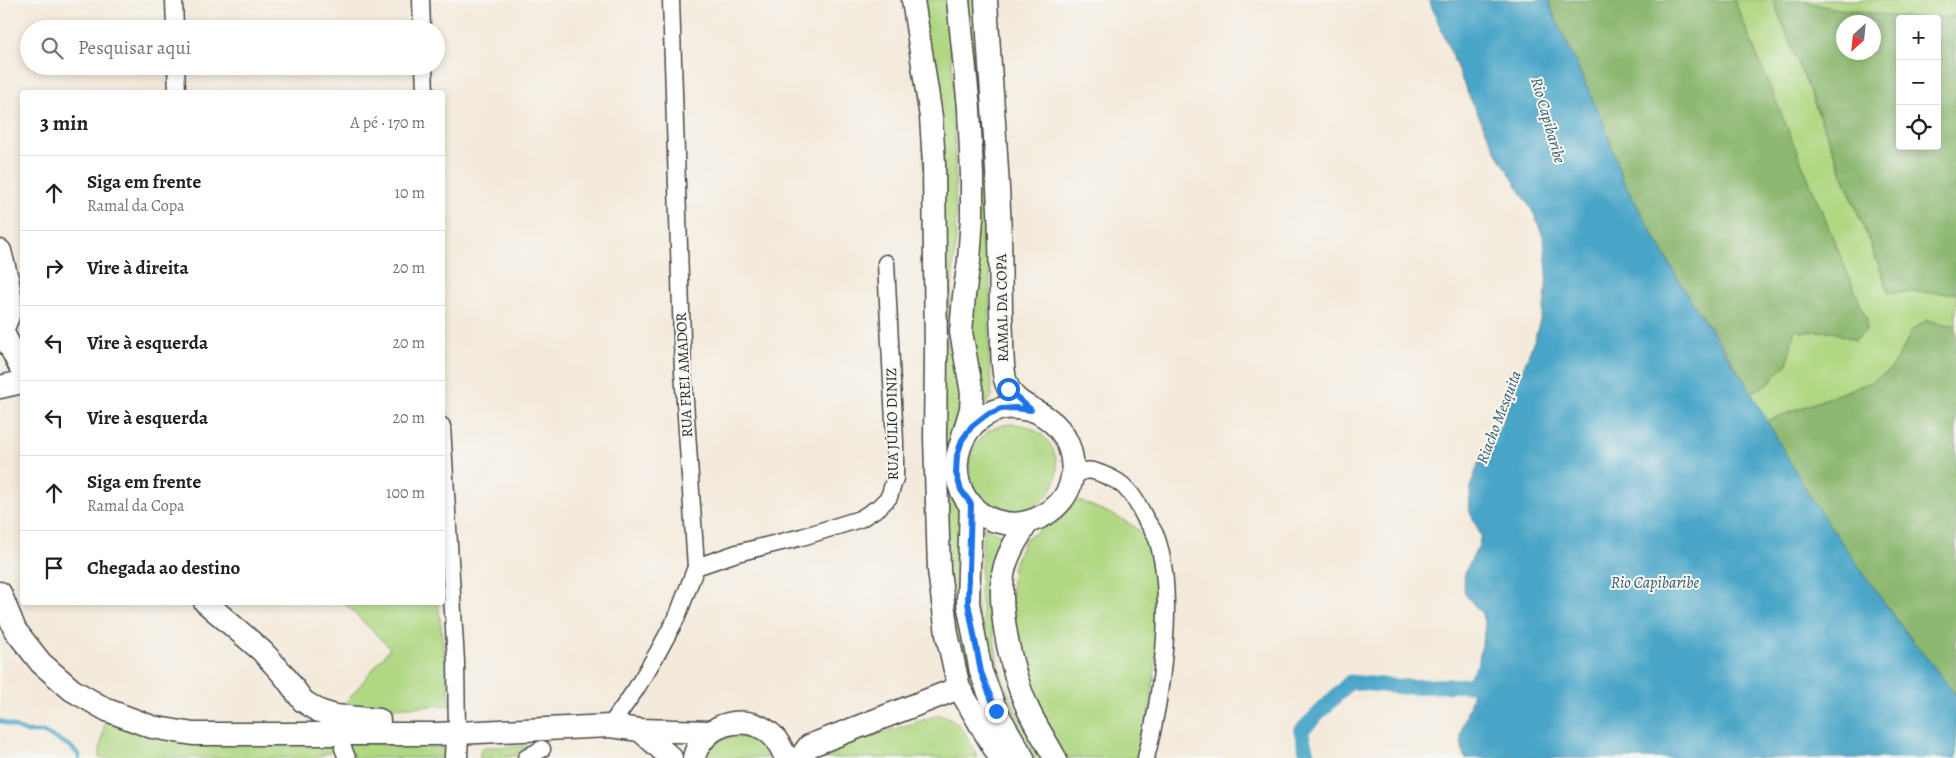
<!DOCTYPE html>
<html lang="pt">
<head>
<meta charset="utf-8">
<style>
	body { margin:0; font-family:Alegreya,serif; background:#f6f6f6; color:#202124 }
	.controls { position:absolute; right:15px; top:15px; display:grid; overflow:hidden; border-radius:5px; box-shadow:0 2px 8px #0003 }
	.controls button { width:45px; height:45px; display:grid; place-items:center; padding:0; border:0; border-bottom:1px solid #e0e0e0; background:#fff; color:#202124; font:25px sans-serif }
	.compass { position:absolute; left:1836px; top:15px; width:45px; height:45px; border-radius:50%; background:#fff; box-shadow:0 2px 8px #0003; rotate:207deg }
	.stop { position:absolute; width:15px; height:15px; margin:-11px; border:4px solid #1a73e8; border-radius:50%; background:#fff }
	.stop.end { background:#1a73e8; border-color:#fff; box-shadow:0 1px 5px #0008 }
	.list { margin:0; padding:0; list-style:none }
	h2 { display:flex; justify-content:space-between; align-items:center; height:65px; margin:0; padding:0 20px; font-size:21px }
	h2 small { font-size:16px; font-weight:400; color:#757577 }
	.list li { display:grid; grid-template-columns:32px 1fr auto; gap:15px; align-items:center; box-sizing:border-box; height:75px; padding:0 20px; border-top:1px solid #e0e0e0 }
	.list b { display:block; font-size:19px; white-space:nowrap }
	.list p { margin:0; font-size:16px; white-space:nowrap; color:#757577 }
	.list em { font-size:16px; font-style:normal; color:#757577 }
	.icon { flex:none; width:28px; height:28px; fill:none; stroke:currentColor; stroke-width:2; stroke-linecap:round; stroke-linejoin:round }
	.map { position:relative; flex:none; width:1956px; height:758px; overflow:hidden }
	.search { position:absolute; background:#fff; box-shadow:0 2px 8px #0003; left:20px; top:20px; width:425px; height:55px; display:flex; align-items:center; gap:12px; box-sizing:border-box; padding:0 18px; border-radius:28px; color:#757577; font-size:19px }
	.panel { position:absolute; background:#fff; box-shadow:0 2px 8px #0003; left:20px; top:90px; width:425px; height:515px; border-radius:5px }
	.map>svg:first-child { display:block }
	.green { fill:#b0d883; stroke:#6e8257 }
	.forest { fill:#8cb871; stroke:#5c724e; fill-rule:evenodd }
	.water { fill:#49a5c7; stroke:#3a6879 }
	.lines { fill:none; stroke-linecap:round; stroke-linejoin:round }
	.stream { stroke:#49a5c7; stroke-width:4.5 }
	.canal { stroke:#49a5c7; stroke-width:15 }
	.street-casing { stroke:#494845; stroke-width:19 }
	.secondary-casing { stroke:#494845; stroke-width:25 }
	.street { stroke:#fff; stroke-width:16 }
	.secondary { stroke:#fff; stroke-width:22 }
	.route { stroke:#1a73e8; stroke-width:6 }
	.labels { text-anchor:middle; stroke-width:4; stroke-linejoin:round; paint-order:stroke }
	.street-label { font-size:15px; fill:#2b2b2b; stroke:#f6f6f2 }
	.water-label { font-size:16px; font-style:italic; fill:#375c69; stroke:#f6f6f2 }
</style>
</head>
<body>
<div class="map">
<svg width="1956" height="758" viewBox="0 0 1956 758">
	<rect width="100%" height="100%" fill="#f6f6f2"/>
	<filter id="ink" filterUnits="userSpaceOnUse"><feTurbulence type="fractalNoise" baseFrequency=".02" numOctaves="2"/><feDisplacementMap in="SourceGraphic" scale="10" xChannelSelector="R" yChannelSelector="G"/><feConvolveMatrix kernelMatrix="1 2 1 2 8 2 1 2 1" color-interpolation-filters="sRGB"/></filter>
	<filter id="wash" filterUnits="userSpaceOnUse"><feTurbulence type="fractalNoise" baseFrequency=".0096" numOctaves="4" result="noise"/><feDisplacementMap in="SourceGraphic" scale="20" xChannelSelector="R" yChannelSelector="G"/><feGaussianBlur stdDeviation="1.12" result="paint"/><feColorMatrix in="noise" values="0 0 0 0 0 0 0 0 0 0 0 0 0 0 0 0 0 1.4 0 .05"/><feComposite in="paint" operator="in"/></filter>
	<g filter="url(#wash)">
		<rect width="100%" height="100%" fill="#f4eadb"/>
		<!-- green -->
		<g class="green">
			<path d="M916,0H947L954,95L956,242L946,338L961,383L963,420L948,447L949,488L965,507L992,727L974,702L956,644L943,564Z"/>
			<path d="M966,0H976L990,273L989,352L992,397L986,404L971,356Z"/>
			<path d="M1734,0H1773L1889,292L1956,293V323L1949,325L1927,320L1911,331L1904,347L1890,370L1871,382L1766,421L1751,392L1768,385L1778,372L1786,365L1795,328L1801,332L1830,331L1855,340L1867,320Z"/>
			<path d="M1803,0H1956V16C1919,22 1837,13 1803,0Z"/>
			<circle cx="1013" cy="468" r="44"/>
			<path d="M1074,499C1097,508 1132,520 1148,539C1169,564 1155,676 1150,709C1148,726 1143,742 1139,758H1066L1023,678L1011,599L1013,567L1025,539L1036,533Z"/>
			<path d="M983,527L1007,537L991,562L990,611L998,667L1016,711L1043,758H1033L1003,702L985,640L980,592Z"/>
			<path d="M344,603H438L451,705L340,710L390,648Z"/>
			<path d="M939,715C961,717 969,741 978,758H810L819,753Z"/>
			<path d="M105,719L333,741L336,750L315,758H99Z"/>
			<path d="M736,736C751,738 762,744 769,758H704C709,743 722,738 736,736Z"/>
			<path d="M348,742L451,748V758H354Z"/>
			<path d="M540,746C522,758 500,758 479,758L481,749L484,747Z"/>
		</g>
		<!-- forest -->
		<g class="forest">
			<path d="M1549,0H1734L1867,320L1866,330L1855,340L1830,331L1801,332L1795,329L1787,365L1778,372L1768,385L1751,392L1720,342L1689,298L1623,181L1604,124L1553,13Z"/>
			<path d="M1773,0H1803L1820,6L1892,16L1927,18L1956,16V293L1890,292ZM1900,19H1937V146H1900ZM1844,22H1874V52H1844Z"/>
			<path d="M1927,320L1949,325L1956,323V695C1905,631 1853,566 1810,497C1794,472 1781,446 1766,421L1871,382L1890,370L1904,347L1911,331Z"/>
		</g>
		<!-- water -->
		<path class="water" d="M1429,0H1549L1553,13L1604,124L1623,181L1689,298L1745,382L1810,497L1897,621L1956,695V758H1465C1455,730 1467,720 1472,695C1477,672 1481,649 1485,626L1482,614L1465,594L1463,583L1466,570L1478,547L1481,536L1469,510L1471,485L1479,461L1501,425L1535,338L1545,302L1547,270L1544,238L1533,212L1497,153L1467,92Z"/>
		<g class="lines">
			<!-- stream -->
			<path class="stream" d="M0,721L27,732H43L70,746L79,755V758"/>
			<!-- canal -->
			<path class="canal" d="M1308,758L1301,731L1350,682L1403,687L1470,685L1475,681L1486,664"/>
		</g>
	</g>
	<g filter="url(#ink)">
		<g class="lines">
			<defs>
				<g id="street">
					<path d="M174,0L175,29"/>
					<path d="M421,0L422,29"/>
					<path d="M176,66L177,92"/>
					<path d="M424,66L425,92"/>
					<path d="M442,426L456,662L457,733"/>
					<path d="M1072,478C1087,465 1096,471 1113,479C1128,486 1137,502 1144,516C1148,524 1155,531 1157,539C1176,596 1161,700 1146,758"/>
					<path d="M696,567L737,553L802,537L860,519L879,507L889,497L895,478V442L886,263"/>
					<path d="M610,726L636,689L658,652L677,617L696,567L683,371L671,0"/>
					<path d="M343,748L347,758"/>
					<path d="M526,758L542,749"/>
				</g>
				<g id="secondary">
					<path d="M913,0L931,117L934,163L936,357L935,437L939,570L947,634L959,688L1000,758"/>
					<path d="M958,0L969,108L972,175V217L969,261L964,296L961,332L972,393L971,409L963,436"/>
					<path d="M986,0C990,79 998,158 1000,237C1001,270 1000,303 1002,336C1002,350 1002,365 1005,379C1011,403 1030,406 1047,418C1066,431 1075,454 1072,477C1067,510 1028,531 996,521C941,504 945,424 1000,409C1010,406 1021,409 1031,410"/>
					<path d="M0,251C6,277 19,306 1,330"/>
					<path d="M0,327L22,370"/>
					<path d="M0,387L22,382"/>
					<path d="M971,504L968,603L981,672L996,711L1023,758"/>
					<path d="M1027,523C1017,539 1006,556 1003,575C998,614 1012,672 1027,707C1035,725 1046,741 1055,758"/>
					<path d="M0,593L15,630L41,663L72,690L107,710L152,727L193,734H436L610,726L640,730L710,732"/>
					<path d="M205,602L262,651L283,674L303,701L319,711L335,716L379,720"/>
					<path d="M640,730L671,758"/>
					<path d="M456,758L457,733"/>
					<path d="M694,758C695,753 697,748 700,744C715,720 751,715 772,735C779,742 782,749 786,758"/>
					<path d="M800,758L809,746L959,688"/>
				</g>
			</defs>
			<!-- street casing -->
			<use href="#street" class="street-casing"/>
			<!-- secondary casing -->
			<use href="#secondary" class="secondary-casing"/>
			<!-- street -->
			<use href="#street" class="street"/>
			<!-- secondary -->
			<use href="#secondary" class="secondary"/>
		</g>
	</g>
	<g class="lines" filter="url(#ink)">
		<!-- route -->
		<path class="route" d="M996,711L981,672L968,603L971,504L961,490L956,473L957,456L962,440L972,426L986,415L1001,409L1015,408L1031,410L1008,389"/>
	</g>
	<g class="labels">
		<!-- street labels -->
		<g class="street-label">
			<text transform="translate(1002 308) rotate(-91)" y="5">RAMAL DA COPA</text>
			<text transform="translate(684 375) rotate(-93)" y="5">RUA FREI AMADOR</text>
			<text transform="translate(892 424) rotate(-91)" y="5">RUA JÚLIO DINIZ</text>
		</g>
		<!-- water labels -->
		<g class="water-label">
			<text transform="translate(1549 120) rotate(74)" y="6">Rio Capibaribe</text>
			<text transform="translate(1498 417) rotate(-69)" y="6">Riacho Mesquita</text>
			<text x="1655" y="588">Rio Capibaribe</text>
		</g>
	</g>
</svg>
<div class="controls">
<button>+</button>
<button>−</button>
<button><svg class="icon" aria-label="locate" viewBox="0 0 24 24"><circle cx="12" cy="12" r="6"/><path d="M12 2v4M12 18v4M2 12h4M18 12h4"/></svg></button>
</div>
<svg class="compass" viewBox="-18 -18 36 36"><path d="M0-13l5 13h-10z" fill="#e53935"/><path d="M0 13l5-13h-10z" fill="#757577"/></svg>
<div class="stop" style="left:1008px;top:389px"></div>
<div class="stop end" style="left:996px;top:711px"></div>
<div class="search"><svg class="icon" aria-label="search" viewBox="0 0 24 24"><circle cx="10" cy="10" r="6"/><path d="M15 15l6 6"/></svg>Pesquisar aqui</div>
<section class="panel">
<h2>3 min<small>A pé · 170 m</small></h2>
<ul class="list">
<li><svg class="icon" aria-label="ahead" viewBox="0 0 24 24"><path d="M12 20V5M6 11l6-6 6 6"/></svg><div><b>Siga em frente</b><p>Ramal da Copa</p></div><em>10 m</em></li>
<li><svg class="icon" aria-label="right" viewBox="0 0 24 24"><path d="M7 20v-9h11M14 6l5 5-5 5"/></svg><div><b>Vire à direita</b></div><em>20 m</em></li>
<li><svg class="icon" aria-label="left" viewBox="0 0 24 24"><path d="M17 20v-9H6M10 6l-5 5 5 5"/></svg><div><b>Vire à esquerda</b></div><em>20 m</em></li>
<li><svg class="icon" aria-label="left" viewBox="0 0 24 24"><path d="M17 20v-9H6M10 6l-5 5 5 5"/></svg><div><b>Vire à esquerda</b></div><em>20 m</em></li>
<li><svg class="icon" aria-label="ahead" viewBox="0 0 24 24"><path d="M12 20V5M6 11l6-6 6 6"/></svg><div><b>Siga em frente</b><p>Ramal da Copa</p></div><em>100 m</em></li>
<li><svg class="icon" aria-label="arrive" viewBox="0 0 24 24"><path d="M6 21V4h12l-3 4 3 4H6"/></svg><div><b>Chegada ao destino</b></div></li>
</ul>
</section>
</div>
</body>
</html>
